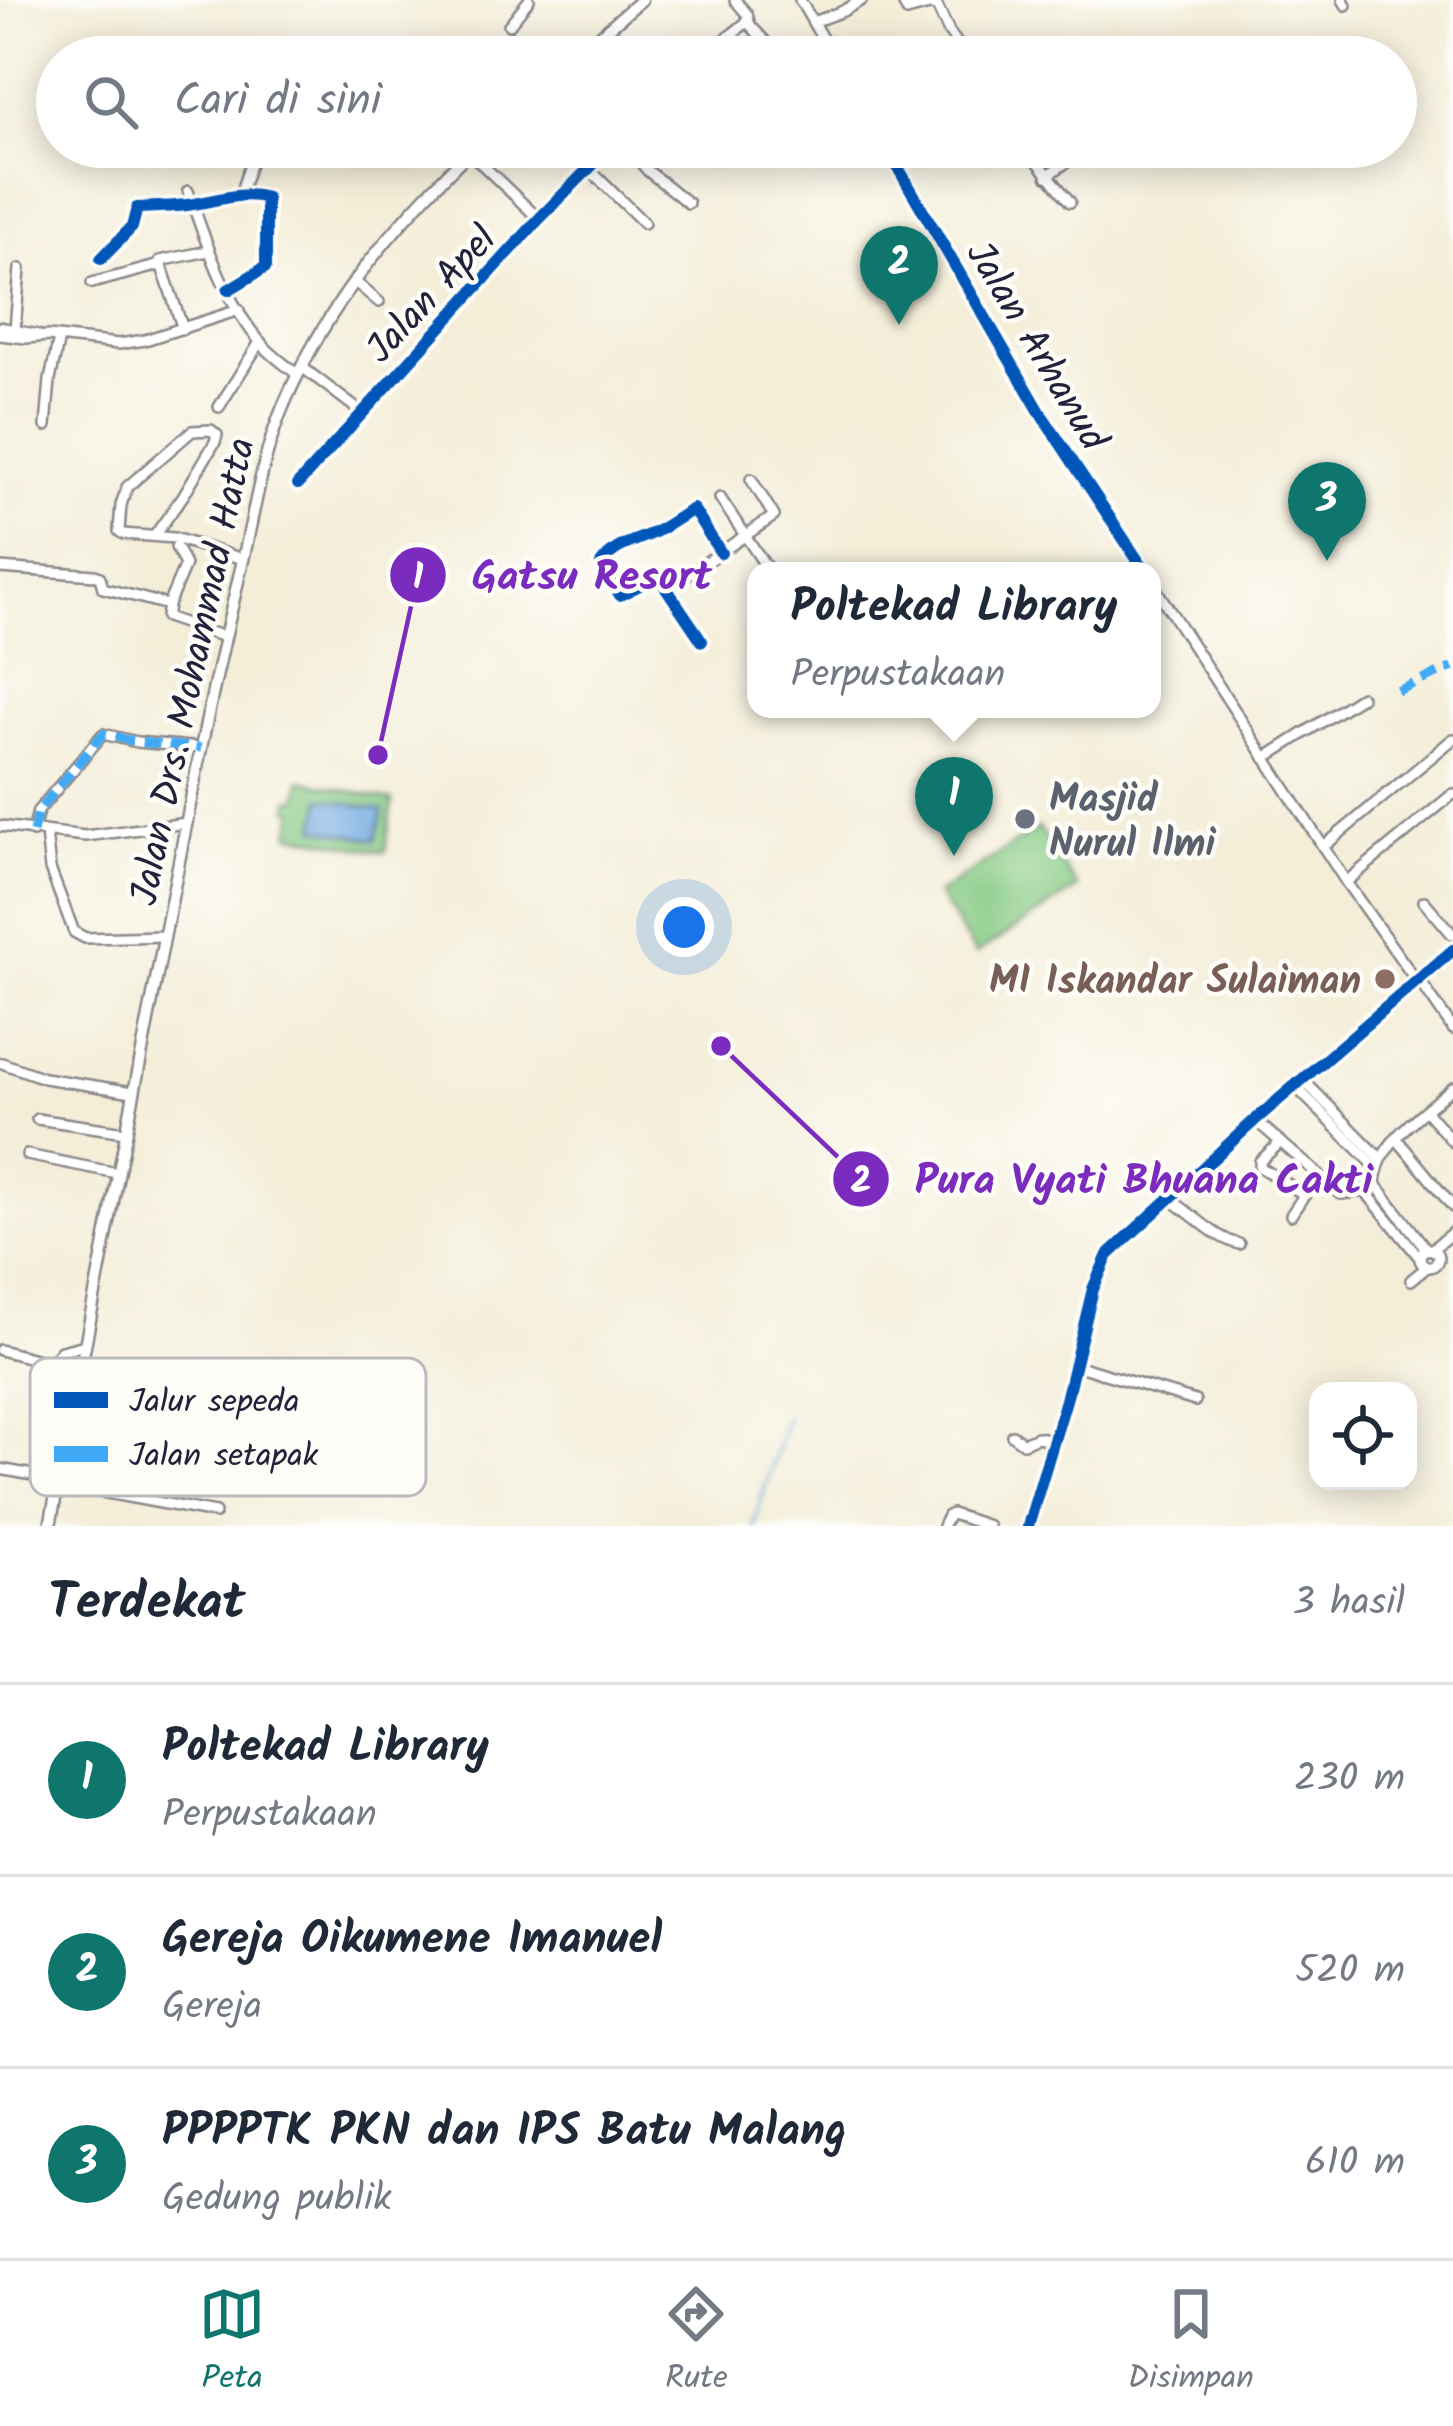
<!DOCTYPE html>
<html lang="id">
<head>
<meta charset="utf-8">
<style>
	body { margin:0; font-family:Kalam,sans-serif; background:#f6f6f7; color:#1f2937 }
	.controls { position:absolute; right:36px; bottom:36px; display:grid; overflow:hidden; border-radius:24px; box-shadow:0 6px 30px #0003 }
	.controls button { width:108px; height:108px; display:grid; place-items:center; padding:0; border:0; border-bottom:3px solid #e0e1e3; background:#fff; color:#1f2937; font:60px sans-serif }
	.you { position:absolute; left:684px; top:927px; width:42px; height:42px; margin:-30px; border:9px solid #fff; border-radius:50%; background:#1a73e8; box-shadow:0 0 0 18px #1a73e833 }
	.badge { display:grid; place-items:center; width:78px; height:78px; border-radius:50%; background:#0f766e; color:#fff; font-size:39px; font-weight:700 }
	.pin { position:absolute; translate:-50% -99px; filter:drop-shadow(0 3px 6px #0008) }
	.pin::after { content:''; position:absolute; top:63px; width:42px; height:36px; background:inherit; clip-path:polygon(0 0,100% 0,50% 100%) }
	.popup { position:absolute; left:747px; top:562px; width:414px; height:156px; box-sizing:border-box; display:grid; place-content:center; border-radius:24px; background:#fff; filter:drop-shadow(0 3px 9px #0005); font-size:39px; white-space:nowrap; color:#747a83 }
	.popup b { font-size:45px; color:#1f2937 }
	.popup::after { content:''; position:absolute; left:50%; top:100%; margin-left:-24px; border:24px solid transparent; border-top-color:#fff }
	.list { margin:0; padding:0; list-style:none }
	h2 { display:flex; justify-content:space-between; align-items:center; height:156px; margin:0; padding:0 48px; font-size:51px }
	h2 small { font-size:39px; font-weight:400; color:#747a83 }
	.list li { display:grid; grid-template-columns:78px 1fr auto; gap:36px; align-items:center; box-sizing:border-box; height:192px; padding:0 48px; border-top:3px solid #e0e1e3 }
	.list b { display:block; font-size:45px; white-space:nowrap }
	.list p { margin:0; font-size:39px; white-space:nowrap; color:#747a83 }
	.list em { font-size:39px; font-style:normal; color:#747a83 }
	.icon { flex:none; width:66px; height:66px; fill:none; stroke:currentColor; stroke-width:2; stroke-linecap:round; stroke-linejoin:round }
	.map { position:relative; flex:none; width:1453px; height:1526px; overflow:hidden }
	.search { position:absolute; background:#fff; box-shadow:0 6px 30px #0003; left:36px; right:36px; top:36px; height:132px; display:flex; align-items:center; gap:30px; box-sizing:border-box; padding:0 42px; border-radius:66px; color:#747a83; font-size:45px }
	.sheet { height:732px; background:#fff }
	nav { display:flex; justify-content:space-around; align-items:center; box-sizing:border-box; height:168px; border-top:3px solid #e0e1e3; background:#fff; font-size:33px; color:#747a83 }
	nav a { display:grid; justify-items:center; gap:6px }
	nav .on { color:#0f766e }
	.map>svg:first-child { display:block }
	.green { fill:#86cb84; stroke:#547660; stroke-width:3 }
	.water { fill:#71abe1; stroke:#4a668e; stroke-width:3 }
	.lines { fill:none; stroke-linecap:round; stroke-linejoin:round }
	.stream { stroke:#71abe1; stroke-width:3 }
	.minor-casing { stroke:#8b888a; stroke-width:14 }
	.major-casing { stroke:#8b888a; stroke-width:15 }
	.minor { stroke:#fff; stroke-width:9 }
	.major { stroke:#fff; stroke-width:10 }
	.quiet { stroke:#3fa9f5; stroke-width:9; stroke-dasharray:18 9; stroke-linecap:butt }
	.cycleway-casing { stroke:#fdfcf7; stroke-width:20 }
	.cycleway { stroke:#0057b8; stroke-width:12 }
	.worship-dot { fill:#6b7280; stroke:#fdfcf7; stroke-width:4.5 }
	.education-dot { fill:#8d6e63; stroke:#fdfcf7; stroke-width:4.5 }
	.labels { text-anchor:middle; stroke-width:9; stroke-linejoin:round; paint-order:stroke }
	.street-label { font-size:39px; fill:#22223b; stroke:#fdfcf7 }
	.worship-label { font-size:39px; font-weight:bold; fill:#5b616d; stroke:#fdfcf7; text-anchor:start }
	.education-label { font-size:39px; font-weight:bold; fill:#785e54; stroke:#fdfcf7; text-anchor:end }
	.key { fill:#fdfcf7; stroke:#bbbbbf; stroke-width:3 }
	.key-label { font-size:33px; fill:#22223b }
	.leader { fill:none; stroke:#7b2cbf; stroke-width:4.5 }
	.callout-dot { fill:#7b2cbf; stroke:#fdfcf7; stroke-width:4.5 }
	.mark-label { font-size:36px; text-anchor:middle; font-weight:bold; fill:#fff }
	.callout-label { font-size:42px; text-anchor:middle; font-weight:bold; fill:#7b2cbf; stroke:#fdfcf7; stroke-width:9; stroke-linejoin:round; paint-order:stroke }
</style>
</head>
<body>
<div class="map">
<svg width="1453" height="1526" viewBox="0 0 1453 1526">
	<rect width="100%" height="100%" fill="#fdfcf7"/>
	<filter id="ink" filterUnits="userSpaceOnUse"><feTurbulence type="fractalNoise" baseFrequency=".00833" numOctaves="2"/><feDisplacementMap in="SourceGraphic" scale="24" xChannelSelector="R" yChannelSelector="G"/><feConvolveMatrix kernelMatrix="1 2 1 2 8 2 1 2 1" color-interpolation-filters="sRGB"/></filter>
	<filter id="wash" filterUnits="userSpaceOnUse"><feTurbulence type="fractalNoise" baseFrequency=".004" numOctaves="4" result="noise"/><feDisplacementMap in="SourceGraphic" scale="48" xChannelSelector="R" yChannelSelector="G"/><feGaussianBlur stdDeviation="2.7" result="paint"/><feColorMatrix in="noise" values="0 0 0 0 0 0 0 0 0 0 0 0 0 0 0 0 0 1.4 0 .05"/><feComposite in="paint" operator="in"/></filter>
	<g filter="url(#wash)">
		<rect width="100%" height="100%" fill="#f4eed9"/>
		<!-- green -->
		<g class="green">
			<path d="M301,780L393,801L385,852L290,834L295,810L289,809L290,800H297Z"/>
			<path d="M1039,828L1078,888L976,954L937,894Z"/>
		</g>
		<!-- water -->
		<path class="water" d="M322,798L383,810L376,840L316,828Z"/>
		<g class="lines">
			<!-- stream -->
			<path class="stream" d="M753,1526L787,1416"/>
		</g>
	</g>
	<g filter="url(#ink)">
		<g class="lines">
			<defs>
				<g id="minor">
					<path d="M735,0L747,14L750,25L780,57"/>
					<path d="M800,0L833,57"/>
					<path d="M902,0L907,11L929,5L937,6L949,32L967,57"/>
					<path d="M1343,0L1346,5"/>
					<path d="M813,22L843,11L862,0"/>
					<path d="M509,25L529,0"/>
					<path d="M704,57L748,21"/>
					<path d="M627,147L648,171L688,203"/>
					<path d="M886,147L1043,417L1145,571"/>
					<path d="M1026,147L1070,202"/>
					<path d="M469,152L539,219"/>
					<path d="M589,169L644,223"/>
					<path d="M1047,176L1088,147"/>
					<path d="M188,191C207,244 224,301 262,344C272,356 286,365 298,375"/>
					<path d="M240,194L256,147"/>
					<path d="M101,259L132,227L137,208C153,207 170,207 187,205C214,202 240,190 266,198V267L228,290"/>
					<path d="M354,281L379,302"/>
					<path d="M92,283L160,265"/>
					<path d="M0,327L38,335"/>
					<path d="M15,329L20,269"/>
					<path d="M183,329L160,261L208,251"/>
					<path d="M0,335L26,338L48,336L119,344L145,340L239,310"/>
					<path d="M302,367L361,412"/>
					<path d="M219,407L260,342"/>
					<path d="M46,426L50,380L59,338"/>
					<path d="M298,484L539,219L610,147"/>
					<path d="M720,498L769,571"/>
					<path d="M155,535L183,496L215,442L217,435L211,430L192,431L127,487L121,505L119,531L123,534L174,538L243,559"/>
					<path d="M176,547L185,565L168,605L166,617L224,637"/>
					<path d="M0,568L95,575L100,577L103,588L168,605"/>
					<path d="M1152,583L1348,885L1418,983"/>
					<path d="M668,588L774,516L751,479"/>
					<path d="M702,641L658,576L620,595L601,564C617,542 637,542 659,530C670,524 681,516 693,509L721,553"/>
					<path d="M1265,758L1361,697"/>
					<path d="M0,826L85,836L187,823"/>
					<path d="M33,832L38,811L103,734L137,742L201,748"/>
					<path d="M46,833L50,869L74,932L85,938L164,936"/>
					<path d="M1323,847L1453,739"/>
					<path d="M1346,882L1453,794"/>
					<path d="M1424,901L1453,935"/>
					<path d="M1420,981L1453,1029"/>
					<path d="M2,1063L44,1078L133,1092"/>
					<path d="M1303,1080L1380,1158"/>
					<path d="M1295,1086L1376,1167"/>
					<path d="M1426,1111L1453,1142"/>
					<path d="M37,1119L125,1132"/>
					<path d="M1255,1120L1341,1194L1365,1191L1375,1183"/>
					<path d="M1396,1138L1453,1207"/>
					<path d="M1281,1142L1260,1161V1167L1305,1195"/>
					<path d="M27,1155L117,1173"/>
					<path d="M1365,1191L1420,1258"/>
					<path d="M1170,1199C1191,1213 1216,1239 1239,1244"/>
					<path d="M1291,1215L1318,1174"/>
					<circle cx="1429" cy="1258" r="9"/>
					<path d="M1427,1250L1375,1183C1378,1141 1424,1113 1453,1087"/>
					<path d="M1431,1250L1453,1232"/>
					<path d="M1411,1280L1427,1267"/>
					<path d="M0,1350L51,1363L58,1373L77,1386"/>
					<path d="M51,1363L61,1351L85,1345"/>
					<path d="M1075,1365L1195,1401"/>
					<path d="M1012,1435L1023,1443L1037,1437L1053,1440"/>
					<path d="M0,1469L49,1478"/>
					<path d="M58,1484L215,1513"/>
					<path d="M943,1526L948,1516L952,1514L988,1526"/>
					<path d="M1028,1526L1066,1400L1093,1289L1108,1255L1255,1120L1453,950"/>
				</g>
				<g id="major">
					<path d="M575,57L641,0"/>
					<path d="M50,1526L201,748C214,685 228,623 243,560C255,508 263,452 285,402C330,299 395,225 474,147"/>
				</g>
			</defs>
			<!-- minor casing -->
			<use href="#minor" class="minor-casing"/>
			<!-- major casing -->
			<use href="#major" class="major-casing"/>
			<!-- minor -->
			<use href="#minor" class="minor"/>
			<!-- major -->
			<use href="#major" class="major"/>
			<!-- quiet -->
			<g class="quiet">
				<path d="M1397,691L1453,667"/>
				<path d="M33,832L38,811L103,734L137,742L201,748"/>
			</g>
			<defs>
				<g id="cycleway">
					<path d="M886,147L1043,417L1145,571"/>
					<path d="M101,259L132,227L137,208C153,207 170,207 187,205C214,202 240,190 266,198V267L228,290"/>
					<path d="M298,484L539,219L610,147"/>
					<path d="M702,641L658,576L620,595L601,564C617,542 637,542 659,530C670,524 681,516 693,509L721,553"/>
					<path d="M1028,1526L1066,1400L1093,1289L1108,1255L1255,1120L1453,950"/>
				</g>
			</defs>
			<!-- cycleway casing -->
			<use href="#cycleway" class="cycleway-casing"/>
			<!-- cycleway -->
			<use href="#cycleway" class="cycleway"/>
		</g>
	</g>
	<!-- markers -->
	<circle class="worship-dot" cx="1025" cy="819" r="12"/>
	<circle class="education-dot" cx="1385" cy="979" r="12"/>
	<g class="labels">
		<!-- street labels -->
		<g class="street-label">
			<text transform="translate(430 293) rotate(-47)" y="14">Jalan Apel</text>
			<text transform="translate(1038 345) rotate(59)" y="14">Jalan Arhanud</text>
			<text transform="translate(191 671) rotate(-78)" y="14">Jalan Drs. Mohammad Hatta</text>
		</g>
		<!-- worship labels -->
		<g class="worship-label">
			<text x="1049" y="811">Masjid<tspan x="1049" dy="45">Nurul Ilmi</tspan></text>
		</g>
		<!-- education labels -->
		<g class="education-label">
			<text x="1361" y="993">MI Iskandar Sulaiman</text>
		</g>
	</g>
	<!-- legend -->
	<rect x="30" y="1358" width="396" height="138" rx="18" class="key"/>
	<rect x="54" y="1392" width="54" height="16" fill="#0057b8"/>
	<rect x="54" y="1446" width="54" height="16" fill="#3fa9f5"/>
	<g class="key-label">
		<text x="129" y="1412">Jalur sepeda</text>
		<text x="129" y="1466">Jalan setapak</text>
	</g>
	<!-- callouts -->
	<path class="leader" d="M378 755L418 575M721 1046L861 1179"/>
	<g class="callout-dot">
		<circle cx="378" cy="755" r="12"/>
		<circle cx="721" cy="1046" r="12"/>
		<circle cx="418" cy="575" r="30"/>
		<circle cx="861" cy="1179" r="30"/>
	</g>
	<g class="mark-label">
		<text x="418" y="588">1</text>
		<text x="861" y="1192">2</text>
	</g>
	<g class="callout-label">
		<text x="592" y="590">Gatsu Resort</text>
		<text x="1144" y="1194">Pura Vyati Bhuana Cakti</text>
	</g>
</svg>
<div class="controls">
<button><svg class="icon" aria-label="locate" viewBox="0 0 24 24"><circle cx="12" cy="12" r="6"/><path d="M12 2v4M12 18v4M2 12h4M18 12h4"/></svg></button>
</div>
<div class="you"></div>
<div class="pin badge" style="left:954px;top:856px">1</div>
<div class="popup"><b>Poltekad Library</b>Perpustakaan</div>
<div class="pin badge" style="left:899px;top:325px">2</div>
<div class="pin badge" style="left:1327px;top:561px">3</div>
<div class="search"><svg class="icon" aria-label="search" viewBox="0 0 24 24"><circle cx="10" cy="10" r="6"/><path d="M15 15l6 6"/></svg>Cari di sini</div>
</div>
<section class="sheet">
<h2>Terdekat<small>3 hasil</small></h2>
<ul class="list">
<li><span class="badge">1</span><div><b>Poltekad Library</b><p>Perpustakaan</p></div><em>230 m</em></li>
<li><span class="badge">2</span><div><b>Gereja Oikumene Imanuel</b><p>Gereja</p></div><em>520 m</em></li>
<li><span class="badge">3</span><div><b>PPPPTK PKN dan IPS Batu Malang</b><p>Gedung publik</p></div><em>610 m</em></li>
</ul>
</section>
<nav>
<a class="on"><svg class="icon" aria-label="map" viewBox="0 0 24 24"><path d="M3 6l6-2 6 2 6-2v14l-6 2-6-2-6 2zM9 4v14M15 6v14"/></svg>Peta</a>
<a><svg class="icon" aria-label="directions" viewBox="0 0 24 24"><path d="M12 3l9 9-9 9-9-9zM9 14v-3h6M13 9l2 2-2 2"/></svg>Rute</a>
<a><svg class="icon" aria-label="saved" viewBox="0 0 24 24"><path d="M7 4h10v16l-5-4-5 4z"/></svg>Disimpan</a>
</nav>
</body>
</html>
